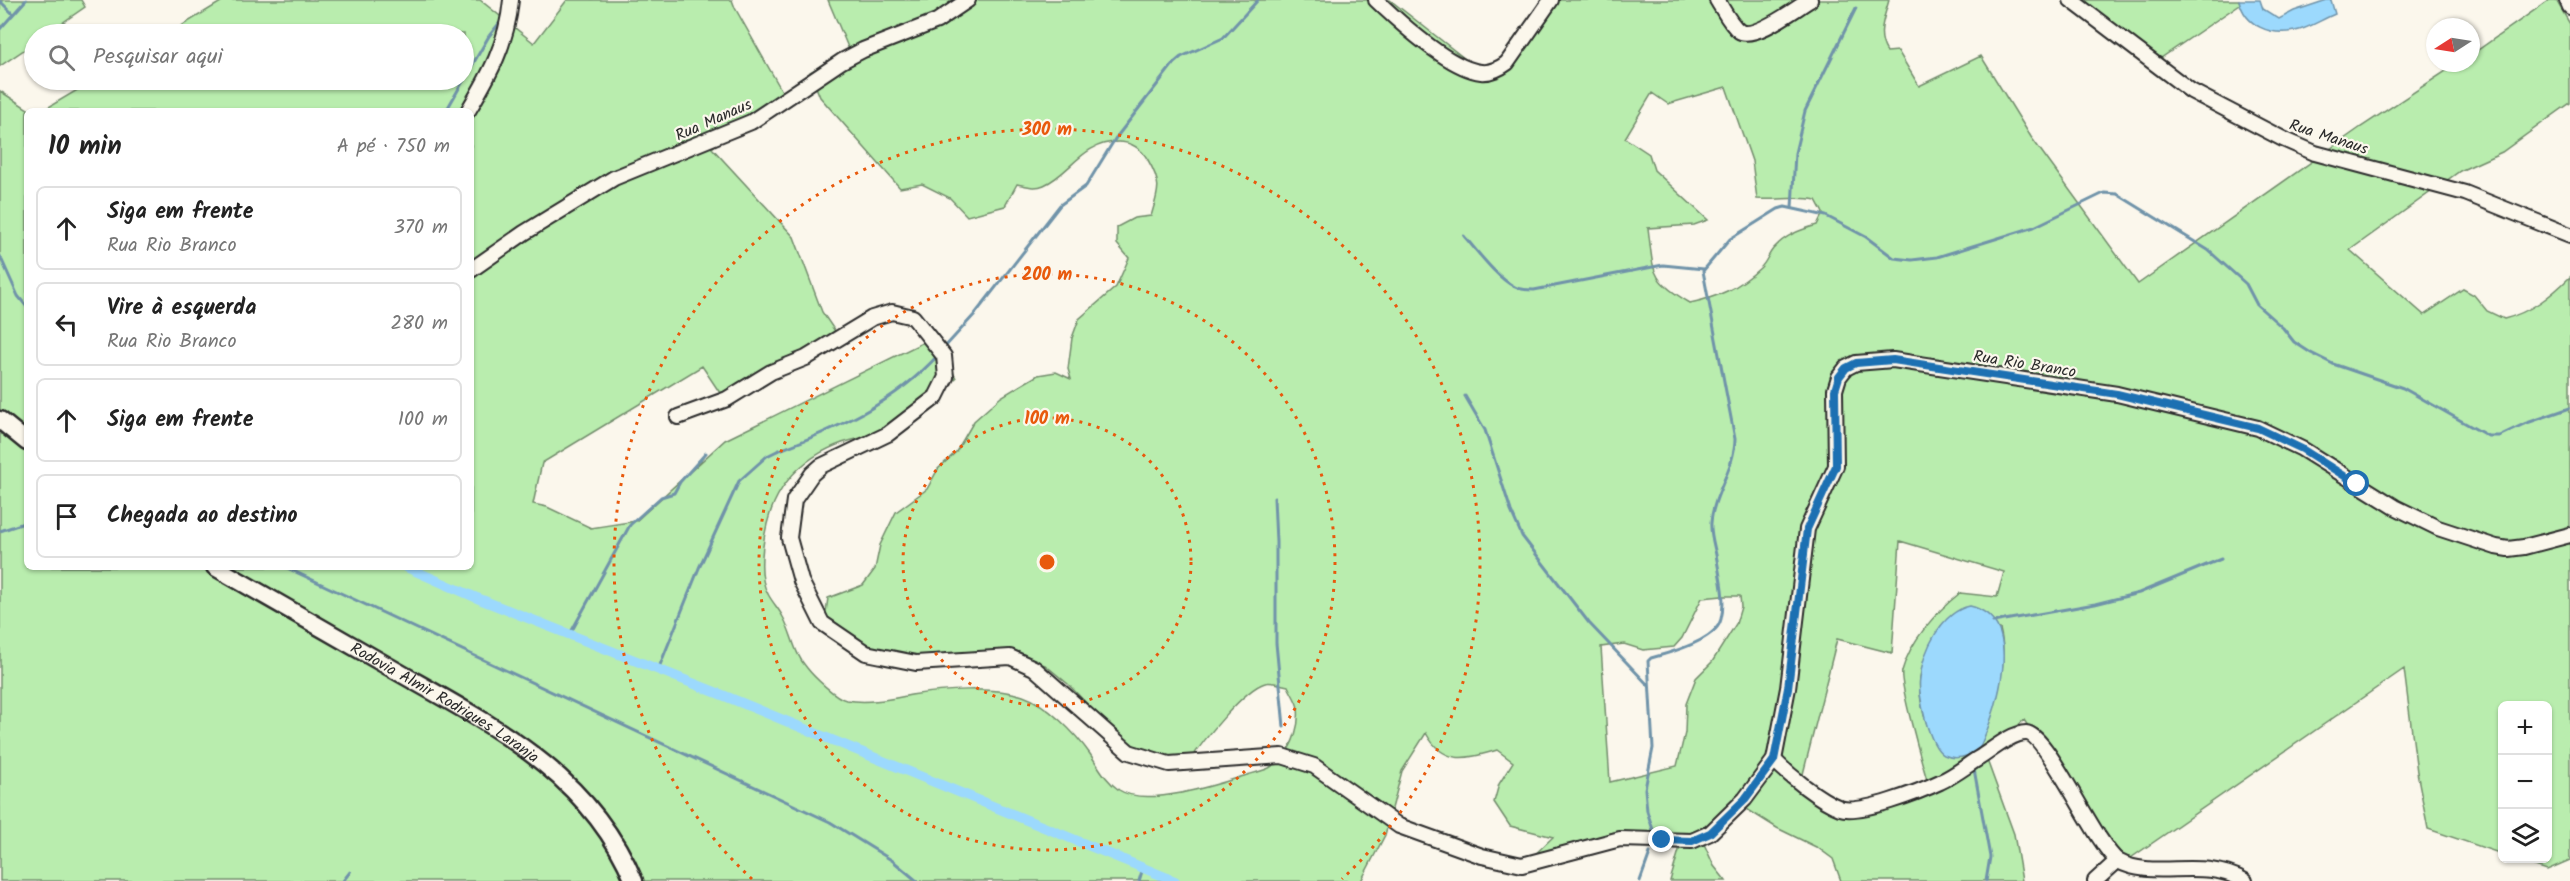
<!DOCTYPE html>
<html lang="pt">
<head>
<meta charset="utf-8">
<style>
	body { margin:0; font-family:Kalam,sans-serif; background:#f6f6f6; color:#222 }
	.controls { position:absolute; right:18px; bottom:18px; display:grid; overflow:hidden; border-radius:9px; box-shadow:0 2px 4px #0004 }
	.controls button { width:54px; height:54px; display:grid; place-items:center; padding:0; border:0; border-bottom:2px solid #e0e0e0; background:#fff; color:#222; font:30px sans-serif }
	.compass { position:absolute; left:2426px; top:18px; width:54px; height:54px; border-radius:50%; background:#fff; box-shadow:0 2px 4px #0004; rotate:258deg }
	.stop { position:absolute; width:18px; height:18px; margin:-14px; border:4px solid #1f6fb2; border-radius:50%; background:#fff }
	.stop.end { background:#1f6fb2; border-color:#fff; box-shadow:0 2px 6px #0008 }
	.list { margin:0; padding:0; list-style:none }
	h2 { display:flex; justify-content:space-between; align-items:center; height:78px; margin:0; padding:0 24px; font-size:26px }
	h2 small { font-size:20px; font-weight:400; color:#767676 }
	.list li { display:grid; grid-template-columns:39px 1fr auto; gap:18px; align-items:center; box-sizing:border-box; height:84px; margin:0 12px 12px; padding:0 12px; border:2px solid #e0e0e0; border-radius:9px }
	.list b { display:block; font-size:22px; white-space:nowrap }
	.list p { margin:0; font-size:20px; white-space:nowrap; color:#767676 }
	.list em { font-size:20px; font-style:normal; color:#767676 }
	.icon { flex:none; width:33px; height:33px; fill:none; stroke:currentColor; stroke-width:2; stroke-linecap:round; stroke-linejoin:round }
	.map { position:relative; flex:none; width:2570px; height:881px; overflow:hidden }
	.search { position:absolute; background:#fff; box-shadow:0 2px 4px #0004; left:24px; top:24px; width:450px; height:66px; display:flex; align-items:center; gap:15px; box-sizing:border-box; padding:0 21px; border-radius:33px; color:#767676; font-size:22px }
	.panel { position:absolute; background:#fff; box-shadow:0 2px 4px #0004; left:24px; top:108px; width:450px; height:462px; border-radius:9px }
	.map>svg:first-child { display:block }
	.green { fill:#b9edae; stroke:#728c6c; stroke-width:1.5; fill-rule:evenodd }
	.water { fill:#9cd9fd; stroke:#6f93a9; stroke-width:1.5 }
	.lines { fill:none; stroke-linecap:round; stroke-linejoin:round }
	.stream { stroke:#6f93a9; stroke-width:3 }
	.canal { stroke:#9cd9fd; stroke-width:10 }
	.minor-casing { stroke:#2b2b2b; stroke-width:18 }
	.major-casing { stroke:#2b2b2b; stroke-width:21 }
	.minor { stroke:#fbf7ec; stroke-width:14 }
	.major { stroke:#fbf7ec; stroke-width:16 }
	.route { stroke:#1f6fb2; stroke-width:8 }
	.ring { fill:none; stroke:#e8590c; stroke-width:3; stroke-dasharray:3 6 }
	.labels { text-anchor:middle; stroke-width:4.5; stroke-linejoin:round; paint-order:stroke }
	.street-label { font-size:16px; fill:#2b2b2b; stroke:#fbf7ec }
	.centre { fill:#e8590c; stroke:#fbf7ec; stroke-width:3 }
	.ring-label { font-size:18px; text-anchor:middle; font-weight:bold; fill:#e8590c; stroke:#fbf7ec; stroke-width:4.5; stroke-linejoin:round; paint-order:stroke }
</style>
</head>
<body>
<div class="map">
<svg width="2570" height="881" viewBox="0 0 2570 881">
	<rect width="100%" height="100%" fill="#fbf7ec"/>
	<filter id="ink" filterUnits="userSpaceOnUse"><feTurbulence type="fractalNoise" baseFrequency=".0167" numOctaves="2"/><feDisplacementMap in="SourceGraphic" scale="12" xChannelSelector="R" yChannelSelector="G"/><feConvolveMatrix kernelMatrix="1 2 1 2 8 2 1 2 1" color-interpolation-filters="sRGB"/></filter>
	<g filter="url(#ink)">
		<!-- green -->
		<g class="green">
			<path d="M0,0H81L85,7L46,34H34V43L0,66Z"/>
			<path d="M224,0H480L534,43L567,0H732L735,8L783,93L712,148L794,237L822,312L843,343L724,399L702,366L542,463L533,504L547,507L591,528L636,521L725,440L934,337L956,378L888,436C841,435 794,459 774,503C765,524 755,572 768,594C772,602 779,609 783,617C792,633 794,654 807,668C814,677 836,698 846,700C869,704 890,699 911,695C943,690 993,686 1023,696C1047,704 1076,734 1090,754C1099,767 1105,780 1119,790C1146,808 1219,784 1247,775C1254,773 1263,771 1269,768C1274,765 1279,760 1283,756C1294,745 1300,723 1298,708C1297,701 1291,693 1288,686C1282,685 1271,681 1265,683C1244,689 1202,742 1190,761L1166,759L1126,742L1111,729L1068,684L1045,665L1011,655L911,657L867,648L825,619L828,598L863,585L875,569L880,545L896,512L927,489L938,469L956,452L974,421L1001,397L1038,375L1056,372L1071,379L1068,369L1072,338L1079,319L1116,287L1129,258L1117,244V227L1134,218L1151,216C1159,190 1162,184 1148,160C1141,148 1132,142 1118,142C1082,142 1071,173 1044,185C1035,189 1027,186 1017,184L1005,206L967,216L950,198L922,184L900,188L820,97L810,72L831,60L850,52L828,0H1390L1478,69H1508L1557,0H1889C1884,19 1876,35 1887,52L1898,51L1919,86L1981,56L2031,137L2138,284L2361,127L2458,63H2471V55L2549,0H2556L2570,24V103L2502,152L2460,171L2350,250L2424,315L2463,289L2474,295L2487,311L2504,319C2531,312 2551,296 2570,277V860L2547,870L2514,859L2548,858V706H2502V854L2428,829L2417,772L2404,669L2122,864L2024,720L1998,744L1987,760L2014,834L2022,881H1841L1833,859L1818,848L1777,828L1745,808L1700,835L1714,866L1726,881H1670L1680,847L1621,836L1527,862L1553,837L1510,826L1494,802L1499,784L1513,762L1497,750C1466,759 1444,766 1426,733L1402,771L1385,835L1361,881H0V91L31,111H27V567H471V111H42L94,80H464V34H168ZM1726,87L1752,161L1757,199C1778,201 1797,195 1816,200L1823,213L1817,225C1800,230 1785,235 1773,249C1768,255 1766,263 1760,268C1739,288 1718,297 1690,303C1649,279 1654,273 1648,228L1694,225L1708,220L1654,170L1649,154L1625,138L1652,93L1668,104ZM1900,541L2004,572L1997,597L1960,593C1936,612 1910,641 1902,671C1899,682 1922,763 1927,780V792L1845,810L1801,782L1837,639L1892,653ZM1722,596H1740L1741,607L1736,624L1712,662L1696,678L1686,704L1685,733L1677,766L1610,782L1601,647L1624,644L1643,650L1674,647L1682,638L1702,598ZM1941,626L2000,629C2010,667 1994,705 1982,741C1978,750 1972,756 1961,757C1931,760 1917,702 1920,678C1922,660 1933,642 1941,626Z"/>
			<path d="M2082,0H2239L2240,4L2155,62Z"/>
		</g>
		<!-- water -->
		<g class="water">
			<path d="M2239,0H2260L2263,9L2279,19L2294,11L2327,0H2331L2335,14C2322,19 2308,29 2295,31C2270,36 2245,26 2239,0Z"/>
			<path d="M1970,606C2028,620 1996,712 1979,749C1969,756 1956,761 1944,755C1929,747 1917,694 1920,678C1923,651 1941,612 1970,606Z"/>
		</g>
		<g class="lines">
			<!-- stream -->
			<g class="stream">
				<path d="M0,1L13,14"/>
				<path d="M0,29L26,0"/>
				<path d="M446,111L489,36L502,20"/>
				<path d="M1792,208L1795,153L1805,111L1856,8"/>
				<path d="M1464,236C1477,251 1497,278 1515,287C1520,290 1528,290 1534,290L1663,265L1704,269"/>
				<path d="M0,256L18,296L27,307"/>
				<path d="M944,348L975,314L1060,205L1086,186L1115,139L1174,63L1181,57L1223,38L1258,0"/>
				<path d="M1465,396L1485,430L1511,511L1522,536L1589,623L1649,686"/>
				<path d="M1274,498L1276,542V643L1284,727"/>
				<path d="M0,531L27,522"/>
				<path d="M285,567L830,822L893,861L917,881"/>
				<path d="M1993,622L2095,604L2139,593L2221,559"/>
				<path d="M570,634L630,525L661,497L674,493L680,482L706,453"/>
				<path d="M658,670L699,568L739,481L767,456L777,451C836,429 895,403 938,355"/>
				<path d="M1974,769L1990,857L1986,881"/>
				<path d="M1655,836L1647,811L1645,789L1653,748L1648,661L1651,658C1670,653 1717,640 1721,619C1726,600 1720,578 1717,560C1715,548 1710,534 1711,523C1713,494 1735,468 1735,439L1703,271L1730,239L1778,209L1785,207L1826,216L1866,237L1894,258L1912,260L1937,257L2034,227L2104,193L2117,194L2208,250L2246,284L2257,305L2283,328L2294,342L2311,353L2333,364L2403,388L2488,436H2499L2524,424L2570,408"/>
				<path d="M343,881L350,872"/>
				<path d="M1139,881L1143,868"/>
				<path d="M1640,881L1650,853"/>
			</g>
			<!-- canal -->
			<path class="canal" d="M406,567L477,598L720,694L1175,881"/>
			<defs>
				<g id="minor">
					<path d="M1376,0C1398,21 1450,69 1481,72C1491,73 1499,69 1507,63L1551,0"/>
					<path d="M1717,0C1723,9 1730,24 1739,31C1754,41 1796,8 1810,0"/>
					<path d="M2071,0L2191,91L2283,139L2315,153L2465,193L2570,235"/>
					<path d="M2567,0L2570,7"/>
					<path d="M468,111C490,74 507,44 511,0"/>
					<path d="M471,270L524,233L614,178L751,122L842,61L863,50L937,21L968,0"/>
					<path d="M678,417L727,399L771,372L806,358L872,318L892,312L913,317L944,356L946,377L936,397L888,434L821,466L812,474L794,500L789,538L801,581L822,623L866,653L916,663L1010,657L1034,668L1129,752L1169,764L1282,756L1314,766L1399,826L1482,856L1522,865L1620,839L1692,841L1710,833L1745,799L1774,760L1788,688L1807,529L1836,466L1835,390L1839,377L1846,368L1856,363L1893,360L2117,394L2258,428L2302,449L2395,507L2438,528L2496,547L2508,549L2524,547L2570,535"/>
					<path d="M1774,760C1790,776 1819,800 1840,808C1860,815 1921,791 1940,782C1954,776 1966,766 1979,758C1992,750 2011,733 2026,733C2047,733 2095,844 2118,861C2154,881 2202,856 2245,881"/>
					<path d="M2095,881L2117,861"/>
				</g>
				<g id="major">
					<path d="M0,420L27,442"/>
					<path id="s1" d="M215,567C274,601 333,635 393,669C489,724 589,772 634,881"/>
				</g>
			</defs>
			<!-- minor casing -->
			<use href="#minor" class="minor-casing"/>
			<!-- major casing -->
			<use href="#major" class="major-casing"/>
			<!-- minor -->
			<use href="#minor" class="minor"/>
			<!-- major -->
			<use href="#major" class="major"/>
		</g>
	</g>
	<g class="lines" filter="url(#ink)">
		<!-- route -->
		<path class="route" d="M1662,840L1692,841L1710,833L1745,799L1774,760L1788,688L1807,529L1836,466L1835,390L1839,377L1846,368L1856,363L1893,360L2117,394L2258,428L2302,449L2357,484"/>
	</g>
	<!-- distance rings -->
	<g class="ring">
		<circle cx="1047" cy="562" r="144"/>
		<circle cx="1047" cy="562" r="288"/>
		<path d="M752 879A433 433 0 1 1 1342 879"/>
	</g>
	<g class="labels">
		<!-- street labels -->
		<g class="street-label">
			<text transform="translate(713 119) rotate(-24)" y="6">Rua Manaus</text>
			<text transform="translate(2329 136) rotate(18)" y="6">Rua Manaus</text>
			<text transform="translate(2025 363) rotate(9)" y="6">Rua Rio Branco</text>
			<text dy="6" stroke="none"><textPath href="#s1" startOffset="267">Rodovia Almir Rodrigues Laranja</textPath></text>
		</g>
	</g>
	<circle cx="1047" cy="562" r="9" class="centre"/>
	<g class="ring-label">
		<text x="1047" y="135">300 m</text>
		<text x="1047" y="280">200 m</text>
		<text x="1047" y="424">100 m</text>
	</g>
</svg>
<div class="controls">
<button>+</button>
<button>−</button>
<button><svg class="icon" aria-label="layers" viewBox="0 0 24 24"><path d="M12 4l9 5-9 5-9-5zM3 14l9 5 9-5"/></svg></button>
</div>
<svg class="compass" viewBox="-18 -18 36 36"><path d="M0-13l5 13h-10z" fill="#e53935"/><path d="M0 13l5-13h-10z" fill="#767676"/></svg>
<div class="stop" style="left:2357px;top:484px"></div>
<div class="stop end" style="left:1662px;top:840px"></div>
<div class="search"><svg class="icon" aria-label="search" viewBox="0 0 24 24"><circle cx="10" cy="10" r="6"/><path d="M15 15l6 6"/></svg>Pesquisar aqui</div>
<section class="panel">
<h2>10 min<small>A pé · 750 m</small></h2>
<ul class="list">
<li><svg class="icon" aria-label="ahead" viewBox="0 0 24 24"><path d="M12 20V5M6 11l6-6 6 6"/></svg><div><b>Siga em frente</b><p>Rua Rio Branco</p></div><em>370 m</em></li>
<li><svg class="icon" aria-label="left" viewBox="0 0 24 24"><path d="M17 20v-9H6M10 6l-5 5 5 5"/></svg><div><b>Vire à esquerda</b><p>Rua Rio Branco</p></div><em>280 m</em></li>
<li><svg class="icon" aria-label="ahead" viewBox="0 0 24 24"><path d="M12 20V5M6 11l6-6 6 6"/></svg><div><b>Siga em frente</b></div><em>100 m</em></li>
<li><svg class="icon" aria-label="arrive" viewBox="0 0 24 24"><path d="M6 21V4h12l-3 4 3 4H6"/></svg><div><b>Chegada ao destino</b></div></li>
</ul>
</section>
</div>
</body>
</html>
